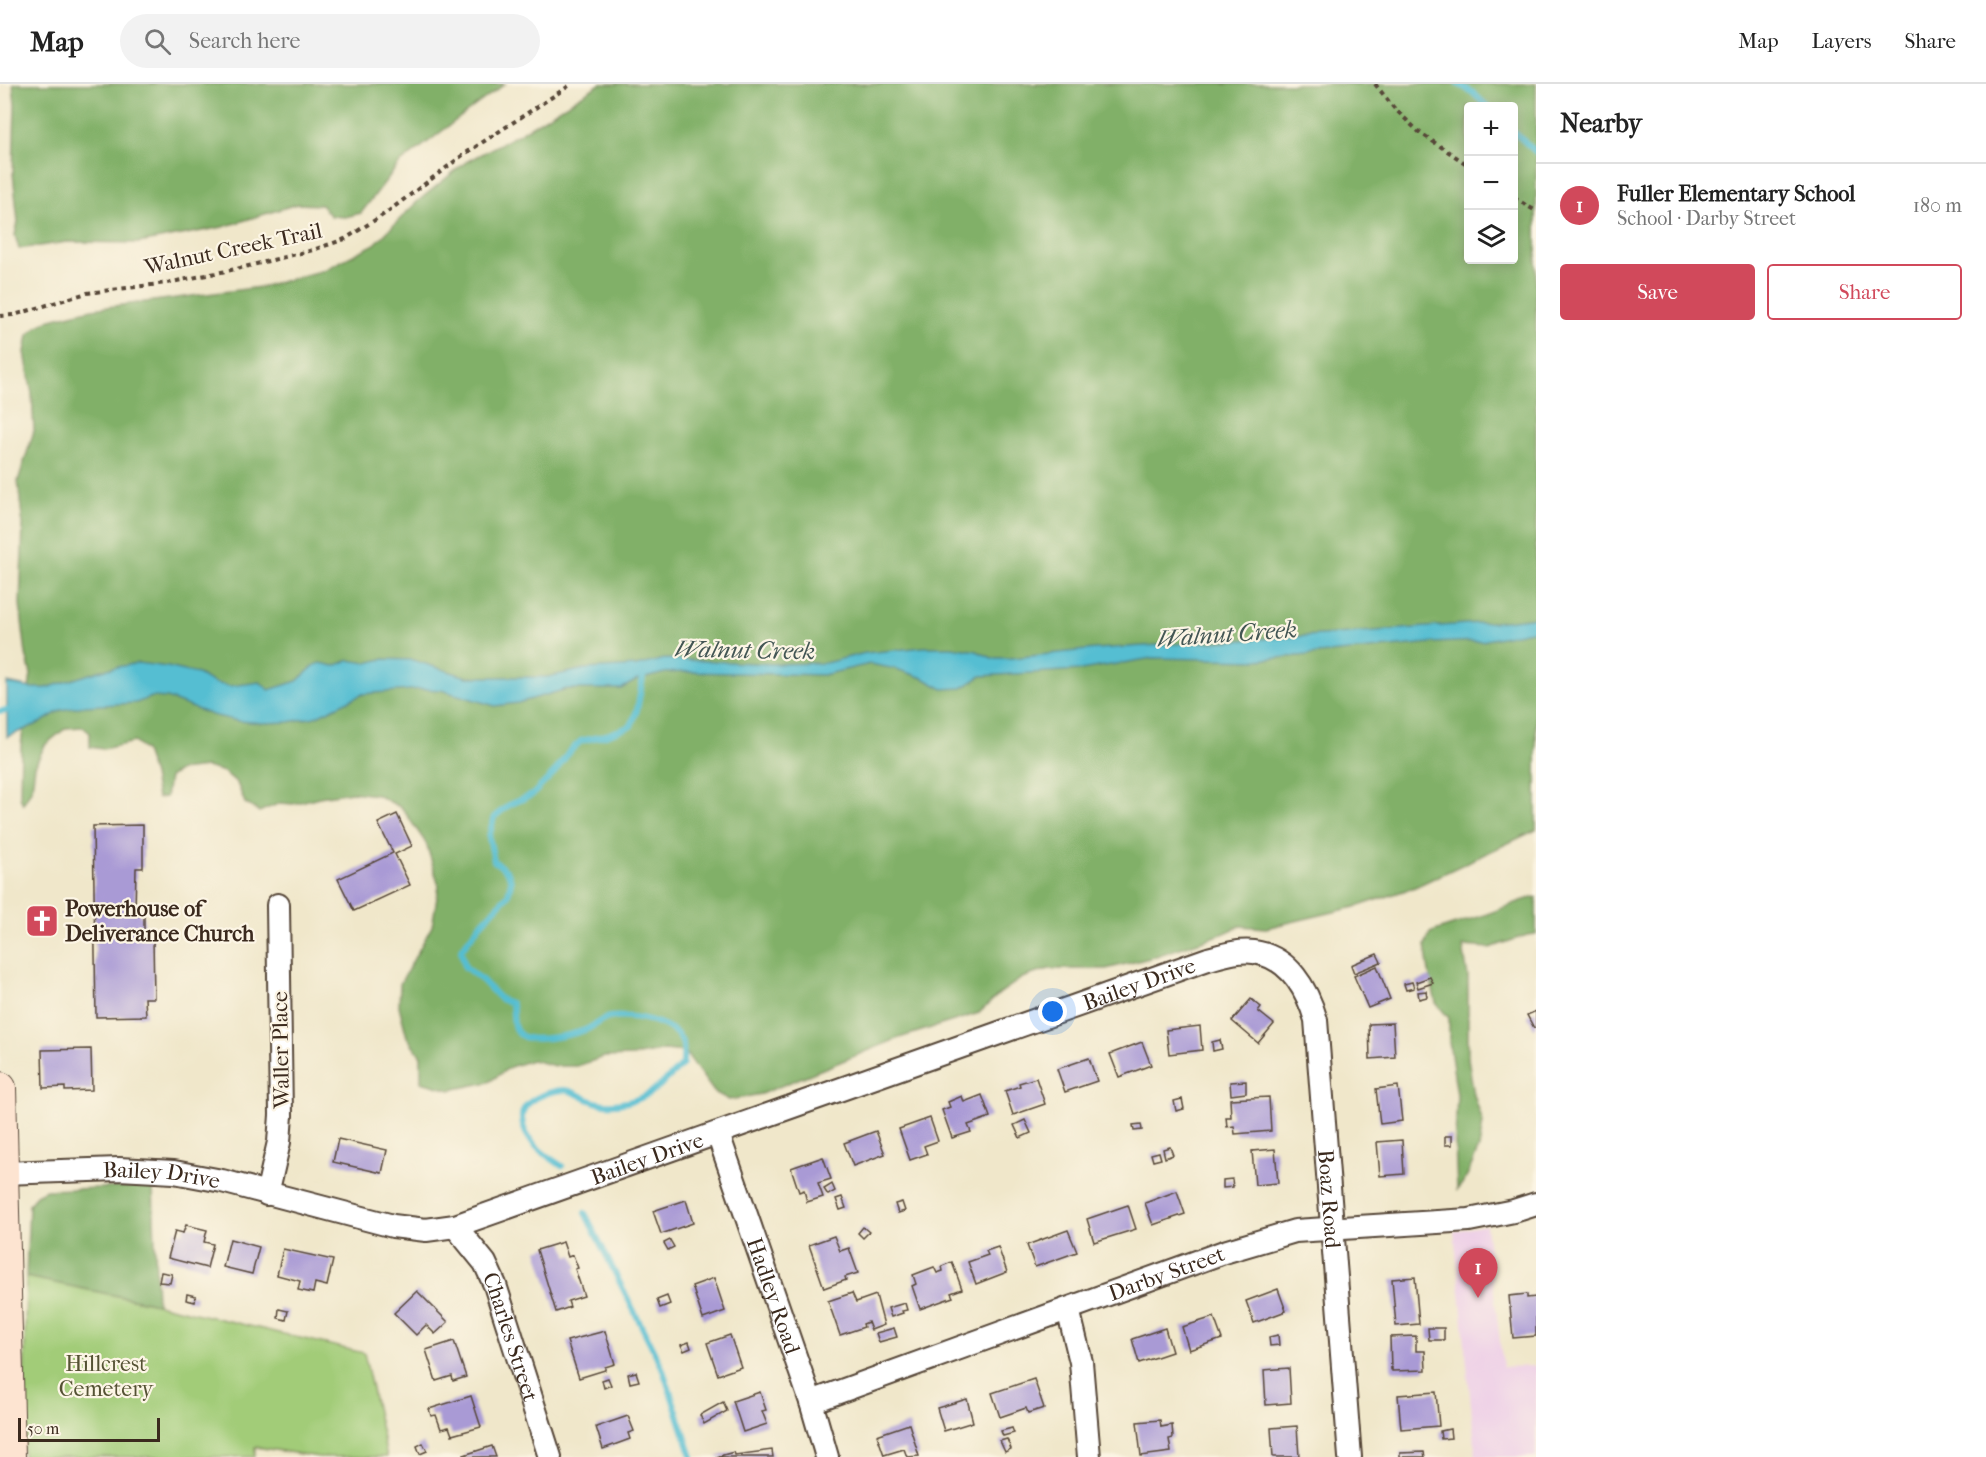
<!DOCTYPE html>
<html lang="en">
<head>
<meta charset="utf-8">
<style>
	body { margin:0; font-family:"IM FELL French Canon",serif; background:#f2f2f2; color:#222 }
	.controls { position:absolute; right:18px; top:18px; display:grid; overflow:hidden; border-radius:6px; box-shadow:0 3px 15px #0003 }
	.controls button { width:54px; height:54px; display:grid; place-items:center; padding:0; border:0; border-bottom:2px solid #e0e0e0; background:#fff; color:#222; font:30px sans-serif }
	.scale { position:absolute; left:18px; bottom:15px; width:142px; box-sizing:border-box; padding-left:6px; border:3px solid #3b2a1e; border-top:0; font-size:16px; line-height:21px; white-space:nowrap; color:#3b2a1e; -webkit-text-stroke:4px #fcf5e5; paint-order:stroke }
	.you { position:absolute; left:1053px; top:928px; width:21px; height:21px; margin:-15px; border:4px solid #fff; border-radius:50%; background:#1a73e8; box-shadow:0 0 0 9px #1a73e833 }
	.badge { display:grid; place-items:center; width:39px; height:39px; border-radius:50%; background:#d1495b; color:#fff; font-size:20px; font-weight:700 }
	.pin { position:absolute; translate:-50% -50px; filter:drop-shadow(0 2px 3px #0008) }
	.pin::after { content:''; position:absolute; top:32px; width:21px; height:18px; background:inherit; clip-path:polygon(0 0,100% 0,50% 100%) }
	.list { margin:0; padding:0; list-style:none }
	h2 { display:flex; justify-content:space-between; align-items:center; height:78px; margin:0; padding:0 24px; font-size:26px }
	h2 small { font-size:20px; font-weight:400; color:#767676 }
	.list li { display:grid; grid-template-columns:39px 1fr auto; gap:18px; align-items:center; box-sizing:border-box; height:84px; padding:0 24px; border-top:2px solid #e0e0e0 }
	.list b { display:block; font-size:22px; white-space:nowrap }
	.list p { margin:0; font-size:20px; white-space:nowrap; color:#767676 }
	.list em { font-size:20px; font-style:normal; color:#767676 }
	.actions { display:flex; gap:12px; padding:18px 24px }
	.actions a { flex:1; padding:14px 0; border:2px solid #d1495b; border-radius:6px; text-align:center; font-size:21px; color:#d1495b }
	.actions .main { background:#d1495b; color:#fff }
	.icon { flex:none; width:33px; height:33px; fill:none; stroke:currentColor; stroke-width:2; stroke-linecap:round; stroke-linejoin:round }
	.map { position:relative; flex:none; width:1536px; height:1373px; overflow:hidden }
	header { display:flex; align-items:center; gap:36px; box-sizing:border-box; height:84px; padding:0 30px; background:#fff; border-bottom:2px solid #e0e0e0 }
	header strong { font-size:28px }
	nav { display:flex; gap:33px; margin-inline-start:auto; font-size:21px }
	.search { width:420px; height:54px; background:#f2f2f2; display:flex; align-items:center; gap:15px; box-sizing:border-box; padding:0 21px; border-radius:33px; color:#767676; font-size:22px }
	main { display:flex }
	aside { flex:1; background:#fff }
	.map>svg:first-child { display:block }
	.built { fill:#eed0e7 }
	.green { fill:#a2cc78; stroke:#6e7b4b; stroke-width:1.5 }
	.forest { fill:#81b068; stroke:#5e6d43; stroke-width:1.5; fill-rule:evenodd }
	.water { fill:#55bed2; stroke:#487478; stroke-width:1.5 }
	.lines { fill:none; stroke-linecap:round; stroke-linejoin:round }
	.stream { stroke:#55bed2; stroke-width:6 }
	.building { fill:#a99ad5 }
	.street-casing { stroke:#564638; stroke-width:26 }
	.secondary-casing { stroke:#564638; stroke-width:34 }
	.path { stroke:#564638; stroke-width:4; stroke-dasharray:4.5 4.5; stroke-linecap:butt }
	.street { stroke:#fff; stroke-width:22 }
	.secondary { stroke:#fde4d1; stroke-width:32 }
	.labels { text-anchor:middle; stroke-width:4.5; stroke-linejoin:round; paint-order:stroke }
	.street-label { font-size:22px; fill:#3b2a1e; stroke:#fcf5e5 }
	.poi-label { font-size:22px; font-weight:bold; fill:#3b2a1e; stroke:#fcf5e5; text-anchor:start }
	.park-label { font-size:22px; fill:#555234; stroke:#fcf5e5 }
	.water-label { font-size:24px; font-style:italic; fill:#435654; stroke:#fcf5e5 }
</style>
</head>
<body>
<header>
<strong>Map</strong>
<div class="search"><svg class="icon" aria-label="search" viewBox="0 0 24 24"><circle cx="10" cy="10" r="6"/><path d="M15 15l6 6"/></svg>Search here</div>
<nav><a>Map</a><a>Layers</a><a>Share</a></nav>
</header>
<main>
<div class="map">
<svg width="1536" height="1373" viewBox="0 0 1536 1373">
	<rect width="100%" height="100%" fill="#fcf5e5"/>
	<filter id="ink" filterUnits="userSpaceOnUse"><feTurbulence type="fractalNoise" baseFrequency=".0167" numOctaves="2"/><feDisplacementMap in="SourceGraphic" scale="12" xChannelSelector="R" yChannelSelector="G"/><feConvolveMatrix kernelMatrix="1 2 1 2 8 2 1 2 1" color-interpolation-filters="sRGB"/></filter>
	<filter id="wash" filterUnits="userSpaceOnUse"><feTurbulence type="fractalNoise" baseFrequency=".008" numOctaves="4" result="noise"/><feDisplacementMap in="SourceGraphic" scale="24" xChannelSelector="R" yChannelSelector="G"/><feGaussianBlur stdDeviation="1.35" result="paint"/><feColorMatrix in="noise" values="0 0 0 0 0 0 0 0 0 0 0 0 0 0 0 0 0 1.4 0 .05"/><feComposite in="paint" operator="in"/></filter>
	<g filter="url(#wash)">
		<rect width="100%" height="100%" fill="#f0e7ca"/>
		<!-- built -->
		<path class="built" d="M1486,1141L1503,1283L1536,1282V1373H1476L1454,1147Z"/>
		<!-- green -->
		<path class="green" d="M26,1193L157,1220L364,1269L387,1373H319L255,1363V1373H23Z"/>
		<!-- forest -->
		<g class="forest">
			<path d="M13,0H505L476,21L398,81L361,129L345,133L331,132L321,121L297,120L223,143L139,159L67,158L19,165L15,151L18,138L13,89L15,21Z"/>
			<path d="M600,0H1536V746L1415,803L1359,822L1266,844L1240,842L1225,849L1150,874L1106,885H1049L1022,894L999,910L979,929L899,954L761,1010L729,1016L714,1008L685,968L665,966L633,972L604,973L577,982H555L532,976L510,983L489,998L450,1006L421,998V972L407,953L399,922L400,900L432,842L439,802L426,759L402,724L377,711L352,708L319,713L293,720L280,719L259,728L245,719L237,699L224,688L206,683L180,686L169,693L166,713L157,714L153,691L145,667L134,658L103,665L90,663V649L83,643L66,644L45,661L35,682L32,704L23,720L20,713L21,661L31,590L26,570L20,520L23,442L18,397L34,347L32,310L25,268L28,251L36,243L51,235L92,225L261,203L324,186L375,160L418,117L466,78L519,50ZM1468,22H1514V176H1468Z"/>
			<path d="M1536,813V850L1527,851L1490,864L1463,862L1468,893V974L1474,1011L1483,1038L1479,1064L1465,1096L1457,1106L1455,1058L1457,1011L1449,958V934L1436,919L1429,888L1425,861L1430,849C1447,842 1464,838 1481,832C1500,826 1516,817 1536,813Z"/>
			<path d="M153,1102L157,1220L26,1193L29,1121L36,1111L46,1106Z"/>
		</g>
		<!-- water -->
		<path class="water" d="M1536,533V546L1482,557L1431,559L1257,576L1153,574L1081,586L981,592L962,604L943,605L923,594L896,585L870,580L823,591L685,588L665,589L637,596L621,605H567L518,619L495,622L441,606L422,605L363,610L315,633L289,638L263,639L238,637L212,631L167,614L152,613L136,619L85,622L61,626L42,638L7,653V599L31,604H46L102,586L138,579L168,583L198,590L214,599L230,602L260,598L269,606L297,597L315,581L321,579L334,582L349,576L367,579L382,575L413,576L467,593H547L585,585L636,582L664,575L774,580L825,579L865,569L924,563H952L977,567L992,574H1012L1095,565L1336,550L1504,537Z"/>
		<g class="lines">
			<!-- stream -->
			<g class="stream">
				<path d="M1458,0L1472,8L1487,22"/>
				<path d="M1514,48L1536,68"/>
				<path d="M0,627L13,626"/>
				<path d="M562,1082C545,1071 523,1057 522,1034C521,1016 549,1007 564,1006C572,1006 582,1013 590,1016C601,1021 615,1021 627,1018C651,1014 666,996 683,980C683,974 684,967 683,961C676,936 632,931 610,933C601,934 594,943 585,946C572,951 534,959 522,952C509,944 516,931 511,919L500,915L482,896L465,883L461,866L479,842L508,811L511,798L508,788L494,777L489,753L494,733L509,721L532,711L554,689L569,668L581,657L606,651L631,642L637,626L644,588"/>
				<path d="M585,1129L662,1283L692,1373"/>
			</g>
		</g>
		<g id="blocks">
			<!-- building -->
			<g class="building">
				<path d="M397,730L412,762L395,770L410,801L354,827L338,795L393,769L378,739Z"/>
				<path d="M143,741V784H136L135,828H140V832H144V847H141V851H137V854H153L154,914H145L146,932L96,933L93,742Z"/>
				<path d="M1377,870L1381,878L1354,889L1351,881Z"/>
				<path d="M1377,882L1390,915L1368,924L1354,892Z"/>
				<path d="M1430,893L1433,899L1418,904L1416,898Z"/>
				<path d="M1412,898L1414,904L1406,906L1404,900Z"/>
				<path d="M1426,907L1427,913L1419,915L1418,908Z"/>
				<path d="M1251,915L1261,923L1258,927L1274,940L1258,959L1232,937Z"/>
				<path d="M1536,927V943L1534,944L1527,931Z"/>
				<path d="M1393,939L1395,973L1370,975L1369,940Z"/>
				<path d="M1200,942L1202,966L1169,970L1166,946Z"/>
				<path d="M1220,956L1222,965L1213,967L1212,958Z"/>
				<path d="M1142,958L1151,981L1119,993L1110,970Z"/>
				<path d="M91,965L92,1006L65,1007V1003L43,1004L42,966Z"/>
				<path d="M1089,974L1097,997L1065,1008L1057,985Z"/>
				<path d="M1036,994L1045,1020L1013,1031L1005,1007L1020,1002L1019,999Z"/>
				<path d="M1246,997V1009L1231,1011L1230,998Z"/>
				<path d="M1398,1002L1402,1037L1380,1040L1376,1005Z"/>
				<path d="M982,1011L990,1033L968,1041L971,1048L952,1054L942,1026L950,1023L948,1018L962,1012L964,1018Z"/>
				<path d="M1269,1013L1271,1047L1235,1050L1234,1042L1227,1043L1226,1033H1231L1230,1015Z"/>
				<path d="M1182,1015L1184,1025L1176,1027L1174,1017Z"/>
				<path d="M930,1034L938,1057L924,1062L927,1070L910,1076L899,1045Z"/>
				<path d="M1025,1036L1031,1049L1020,1054L1014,1041Z"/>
				<path d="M1141,1040L1142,1046L1134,1047L1133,1041Z"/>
				<path d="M876,1047L885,1070L853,1082L844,1059Z"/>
				<rect x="1445" y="1052" width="7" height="9"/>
				<path d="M338,1055L387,1066L382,1089L333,1078Z"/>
				<path d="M1402,1056L1404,1090L1380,1092L1377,1058Z"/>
				<path d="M1170,1063L1173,1071L1165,1074L1163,1065Z"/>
				<path d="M1275,1065L1278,1099L1255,1101L1252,1067Z"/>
				<path d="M1159,1068L1161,1075L1153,1077L1151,1070Z"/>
				<path d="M823,1073L831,1095L818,1099L823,1113L807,1118L804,1106L799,1108L791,1084Z"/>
				<path d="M1232,1095L1233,1103L1223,1104V1096Z"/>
				<path d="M832,1100L835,1107L828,1111L824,1105Z"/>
				<path d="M1177,1107L1185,1130L1153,1141L1145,1119Z"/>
				<path d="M842,1113L846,1124L840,1126L836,1115Z"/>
				<path d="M686,1116L693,1139L661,1150L653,1127Z"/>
				<path d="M902,1118L905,1127L898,1129L895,1120Z"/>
				<path d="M1128,1121L1136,1145L1094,1158L1087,1135Z"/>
				<path d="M186,1141L207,1146L204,1158L213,1160L207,1184L168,1174L175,1147L183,1149Z"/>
				<path d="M863,1143L869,1148L863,1154L858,1149Z"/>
				<path d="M1068,1146L1077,1168L1035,1183L1027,1161Z"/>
				<path d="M834,1152L840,1167L849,1164L858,1189L845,1193L846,1196L824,1204L809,1161Z"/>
				<path d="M230,1155L259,1163L252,1190L223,1183Z"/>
				<path d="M670,1156L674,1163L668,1166L664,1159Z"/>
				<path d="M563,1158L568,1173L573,1171L578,1184L575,1185L584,1212L568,1217L570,1223L556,1228L537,1166Z"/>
				<path d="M998,1163L1007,1188L976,1200L968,1178L988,1171L986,1167Z"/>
				<path d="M283,1165L333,1176L327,1202L315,1199L313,1209L298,1206L300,1197L277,1191Z"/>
				<path d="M952,1178L962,1205L951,1209L953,1213L920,1225L912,1202L916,1200L913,1191L934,1183L937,1189L943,1187L942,1182Z"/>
				<path d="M161,1188L172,1190L170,1199L159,1198Z"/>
				<path d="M1415,1193L1419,1240L1396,1242L1392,1195Z"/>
				<path d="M714,1194L725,1227L703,1235L692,1202Z"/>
				<path d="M1278,1205L1286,1227L1254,1239L1246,1217Z"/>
				<path d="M417,1207L448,1238L435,1250L426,1241L416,1251L394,1229Z"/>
				<path d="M852,1209L856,1218L876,1211L884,1241L871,1246L868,1238L863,1240L864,1243L840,1251L828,1217Z"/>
				<path d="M187,1210L196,1212L195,1218L186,1216Z"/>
				<path d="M1527,1210V1214L1536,1213V1252L1513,1254L1509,1212Z"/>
				<path d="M667,1212L670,1220L660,1224L657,1216Z"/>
				<path d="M905,1219L907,1226L902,1227L903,1229L891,1233L888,1224Z"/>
				<path d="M279,1225L288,1227L286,1236L278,1234Z"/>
				<path d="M1214,1233L1222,1255L1189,1266L1182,1243Z"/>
				<path d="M894,1244L897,1253L879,1258L876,1249Z"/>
				<path d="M1165,1244L1172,1268L1139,1279L1132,1255Z"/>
				<path d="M1428,1244H1444V1256H1429Z"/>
				<path d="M605,1247L615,1280L605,1283V1286L579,1294L567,1257Z"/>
				<path d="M730,1251L741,1283L718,1291L707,1259Z"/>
				<path d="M1278,1251L1279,1261L1270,1262L1269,1253Z"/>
				<path d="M1416,1252V1267H1425L1426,1286L1392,1287V1284L1391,1285L1390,1253Z"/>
				<path d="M454,1257L466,1293L453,1297L452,1292L436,1297L426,1266Z"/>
				<path d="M689,1258L691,1264L684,1267L681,1261Z"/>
				<path d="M1289,1284L1291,1319L1266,1321L1264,1286Z"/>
				<path d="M636,1288L639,1297L630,1299L628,1290Z"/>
				<path d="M608,1294L611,1301L604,1304L602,1296Z"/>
				<path d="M1034,1295L1044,1324L1028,1329L1026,1324L1000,1333L992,1309Z"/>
				<path d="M760,1308L766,1326L762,1327L767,1340L743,1348L733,1317Z"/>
				<path d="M1436,1308L1439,1342L1401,1345L1398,1311Z"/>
				<path d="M471,1312L481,1343L452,1351L449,1343L441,1345L436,1331L431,1332L429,1325Z"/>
				<path d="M967,1315L973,1338L944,1347L937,1324Z"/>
				<path d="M723,1318L727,1327L704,1340L700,1331Z"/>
				<path d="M628,1332L634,1347L628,1349L630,1355L603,1365L596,1343Z"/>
				<path d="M1160,1336L1161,1343L1172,1341L1173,1354L1169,1355L1171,1368L1141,1372L1137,1338Z"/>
				<path d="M909,1340L919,1372L907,1373L904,1365L884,1371L877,1351Z"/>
				<path d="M1297,1342L1299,1373H1273L1271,1344Z"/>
				<path d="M1012,1344L1014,1349L1003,1352L1001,1347Z"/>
				<path d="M1450,1345L1451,1354L1441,1355L1440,1347Z"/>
				<path d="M1007,1355L1011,1365L1005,1368L1000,1357Z"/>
				<path d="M423,1359L427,1367L420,1370L417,1362Z"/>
				<path d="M492,1362L496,1373H465L464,1371Z"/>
				<path d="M772,1366L773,1373H716L734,1368L735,1371Z"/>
				<path d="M1424,1368L1425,1373H1400V1369Z"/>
			</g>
		</g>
	</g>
	<g filter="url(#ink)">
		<use href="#blocks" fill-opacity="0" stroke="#564638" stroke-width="1.5"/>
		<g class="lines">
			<defs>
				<g id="street">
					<path id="s1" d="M718,1050L811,1318L827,1373"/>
					<path id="s2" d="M3,1089L119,1085L174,1088L222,1097L393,1142L426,1146L455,1142L1208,875C1223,871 1238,866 1254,868C1289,873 1307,905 1316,936L1350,1373"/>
					<path d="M267,1110L279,1058L281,1031L278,821"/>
					<path id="s3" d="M455,1142L485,1179L495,1201L550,1373"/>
					<path d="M1068,1225L1081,1278L1089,1373"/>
					<path id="s4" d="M811,1318L1224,1168L1295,1147L1469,1136L1514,1127L1536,1120"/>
				</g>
				<path id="secondary" d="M0,1004L9,1373"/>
			</defs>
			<!-- street casing -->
			<use href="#street" class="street-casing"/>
			<!-- secondary casing -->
			<use href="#secondary" class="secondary-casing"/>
			<!-- path -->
			<g class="path">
				<path d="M1375,0L1394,24L1419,48L1468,81"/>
				<path d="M1514,114L1536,127"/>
				<path d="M0,232L14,231L87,209L167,199L236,185L313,166L345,155L386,129L463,71L572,0"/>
			</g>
			<!-- street -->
			<use href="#street" class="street"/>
			<!-- secondary -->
			<use href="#secondary" class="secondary"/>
		</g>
	</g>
	<!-- icons -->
	<defs>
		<symbol id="church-square" viewBox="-11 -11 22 22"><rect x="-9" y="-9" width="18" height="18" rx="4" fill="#d1495b" stroke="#fcf5e5"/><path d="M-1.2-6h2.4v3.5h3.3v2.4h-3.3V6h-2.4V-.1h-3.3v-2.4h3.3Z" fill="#fff"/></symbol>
	</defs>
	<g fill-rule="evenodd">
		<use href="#church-square" x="23" y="818" width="38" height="38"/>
	</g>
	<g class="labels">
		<!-- street labels -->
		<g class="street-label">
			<text transform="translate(233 164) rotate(-12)" y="8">Walnut Creek Trail</text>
			<text dy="8" stroke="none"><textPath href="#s2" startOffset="1185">Bailey Drive</textPath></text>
			<text transform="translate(280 966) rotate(-91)" y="8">Waller Place</text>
			<text dy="8" stroke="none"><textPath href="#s2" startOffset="663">Bailey Drive</textPath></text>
			<text dy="8" stroke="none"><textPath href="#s2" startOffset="159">Bailey Drive</textPath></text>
			<text dy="8" stroke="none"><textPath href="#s2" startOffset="1582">Boaz Road</textPath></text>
			<text dy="8" stroke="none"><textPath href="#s4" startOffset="378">Darby Street</textPath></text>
			<text dy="8" stroke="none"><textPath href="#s1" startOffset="171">Hadley Road</textPath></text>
			<text dy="8" stroke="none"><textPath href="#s3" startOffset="126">Charles Street</textPath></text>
		</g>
		<!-- poi labels -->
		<g class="poi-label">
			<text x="65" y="832">Powerhouse of<tspan x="65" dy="25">Deliverance Church</tspan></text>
		</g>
		<!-- park labels -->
		<g class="park-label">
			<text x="106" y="1287">Hillcrest<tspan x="106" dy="25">Cemetery</tspan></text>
		</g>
		<!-- water labels -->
		<g class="water-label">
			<text transform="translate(1227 550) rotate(-4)" y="8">Walnut Creek</text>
			<text transform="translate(745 566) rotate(1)" y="8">Walnut Creek</text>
		</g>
	</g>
</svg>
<div class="controls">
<button>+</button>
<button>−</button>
<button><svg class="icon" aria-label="layers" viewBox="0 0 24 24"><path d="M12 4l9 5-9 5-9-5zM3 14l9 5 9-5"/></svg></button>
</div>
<div class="scale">50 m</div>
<div class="you"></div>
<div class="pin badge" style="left:1478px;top:1214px">1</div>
</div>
<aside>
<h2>Nearby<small></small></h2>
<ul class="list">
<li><span class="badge">1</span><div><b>Fuller Elementary School</b><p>School · Darby Street</p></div><em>180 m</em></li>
</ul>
<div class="actions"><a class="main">Save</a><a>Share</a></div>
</aside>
</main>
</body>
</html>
